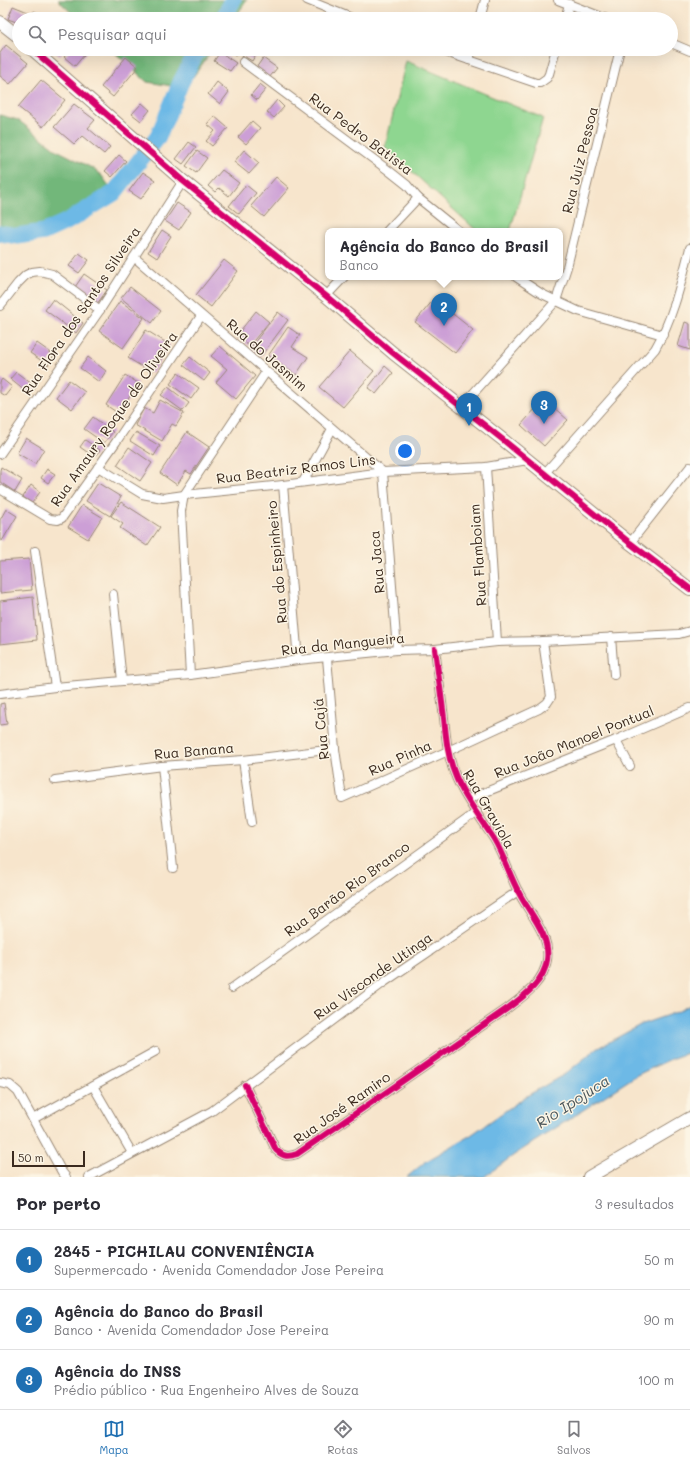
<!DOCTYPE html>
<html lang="pt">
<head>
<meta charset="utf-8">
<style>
	body { margin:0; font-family:Mali,sans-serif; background:#f2f2f3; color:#2b2b33 }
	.scale { position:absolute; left:12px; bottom:10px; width:73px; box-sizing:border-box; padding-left:4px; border:2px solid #3b2a1e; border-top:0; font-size:11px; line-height:14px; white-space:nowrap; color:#3b2a1e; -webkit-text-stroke:3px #fcf5e5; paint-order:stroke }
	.you { position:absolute; left:405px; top:451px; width:14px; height:14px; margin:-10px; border:3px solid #fff; border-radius:50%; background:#1a73e8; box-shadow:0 0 0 6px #1a73e833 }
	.badge { display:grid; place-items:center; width:26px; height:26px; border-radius:50%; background:#1f6fb2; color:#fff; font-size:13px; font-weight:700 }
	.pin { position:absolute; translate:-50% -33px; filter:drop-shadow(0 1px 2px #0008) }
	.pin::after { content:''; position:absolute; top:21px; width:14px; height:12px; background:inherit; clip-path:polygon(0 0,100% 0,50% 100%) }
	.popup { position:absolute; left:325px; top:228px; width:238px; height:52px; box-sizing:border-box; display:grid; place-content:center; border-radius:8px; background:#fff; filter:drop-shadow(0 1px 3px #0005); font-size:13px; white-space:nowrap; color:#7c7c81 }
	.popup b { font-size:15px; color:#2b2b33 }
	.popup::after { content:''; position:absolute; left:50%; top:100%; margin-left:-8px; border:8px solid transparent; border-top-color:#fff }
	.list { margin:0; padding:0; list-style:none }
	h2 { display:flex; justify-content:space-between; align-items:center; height:52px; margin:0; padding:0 16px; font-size:17px }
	h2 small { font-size:13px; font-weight:400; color:#7c7c81 }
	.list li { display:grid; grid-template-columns:26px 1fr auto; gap:12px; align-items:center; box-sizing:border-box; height:60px; padding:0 16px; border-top:1px solid #e1e1e2 }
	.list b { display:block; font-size:15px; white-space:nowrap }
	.list p { margin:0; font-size:13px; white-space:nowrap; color:#7c7c81 }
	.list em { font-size:13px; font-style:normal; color:#7c7c81 }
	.icon { flex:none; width:22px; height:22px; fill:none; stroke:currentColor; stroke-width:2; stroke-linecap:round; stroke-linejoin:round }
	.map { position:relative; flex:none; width:690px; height:1177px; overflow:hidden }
	.search { position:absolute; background:#fff; box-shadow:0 4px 16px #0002; left:12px; right:12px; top:12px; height:44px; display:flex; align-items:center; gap:10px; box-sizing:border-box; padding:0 14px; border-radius:22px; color:#7c7c81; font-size:15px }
	.sheet { height:232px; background:#fff }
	nav { display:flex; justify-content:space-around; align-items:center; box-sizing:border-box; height:56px; border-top:1px solid #e1e1e2; background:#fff; font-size:11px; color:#7c7c81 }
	nav a { display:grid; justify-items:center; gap:2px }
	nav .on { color:#1f6fb2 }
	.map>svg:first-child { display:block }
	.green { fill:#8ed690; stroke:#648057 }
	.forest { fill:#72b77a; stroke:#56704c }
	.water { fill:#6db9e6; stroke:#547282 }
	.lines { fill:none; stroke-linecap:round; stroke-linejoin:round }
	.river { stroke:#6db9e6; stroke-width:17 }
	.building { fill:#cc9fd6 }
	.street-casing { stroke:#998875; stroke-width:10 }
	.secondary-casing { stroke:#998875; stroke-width:14 }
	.street { stroke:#fff; stroke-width:8 }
	.secondary { stroke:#fff; stroke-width:12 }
	.cycleway-casing { stroke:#fcf5e5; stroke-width:8 }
	.cycleway { stroke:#d6006c; stroke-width:6 }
	.labels { text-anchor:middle; stroke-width:3; stroke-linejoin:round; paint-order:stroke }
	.street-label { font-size:14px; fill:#3b2a1e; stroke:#fcf5e5 }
	.water-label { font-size:15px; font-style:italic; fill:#4a555a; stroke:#fcf5e5 }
</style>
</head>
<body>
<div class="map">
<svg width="690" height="1177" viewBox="0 0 690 1177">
	<rect width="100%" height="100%" fill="#fcf5e5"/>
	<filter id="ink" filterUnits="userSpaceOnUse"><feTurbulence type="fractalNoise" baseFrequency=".025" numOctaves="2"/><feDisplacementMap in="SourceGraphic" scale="8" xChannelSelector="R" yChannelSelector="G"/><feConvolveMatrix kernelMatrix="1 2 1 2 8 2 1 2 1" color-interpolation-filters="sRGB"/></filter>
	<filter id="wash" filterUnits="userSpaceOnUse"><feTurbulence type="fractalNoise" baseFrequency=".012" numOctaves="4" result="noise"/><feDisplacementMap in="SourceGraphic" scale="16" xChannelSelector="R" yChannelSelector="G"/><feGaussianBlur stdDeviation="0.9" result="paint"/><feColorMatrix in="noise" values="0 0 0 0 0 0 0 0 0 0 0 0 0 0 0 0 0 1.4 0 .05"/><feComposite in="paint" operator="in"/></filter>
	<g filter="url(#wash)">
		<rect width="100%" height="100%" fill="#f7e5cc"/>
		<!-- green -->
		<path class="green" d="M406,61L543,118L510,231H477L385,147Z"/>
		<!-- forest -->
		<g class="forest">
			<path d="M58,0H247L234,19H78Z"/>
			<path d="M111,49H213L185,88L147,82Z"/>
			<path d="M0,115L18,120L57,150L92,168L102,176L114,193L68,221L44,232L17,236L0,233Z"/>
		</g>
		<!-- water -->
		<path class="water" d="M690,1005V1052L673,1058L637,1075L514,1155L484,1177H407L425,1162L471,1135L525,1097L565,1074L596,1049L642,1024L677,1012Z"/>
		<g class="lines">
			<!-- river -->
			<g class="river">
				<path d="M223,19L233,0"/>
				<path d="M0,233L17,236L44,232L68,221L114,193L158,137L181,82L196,53L201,49"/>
			</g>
		</g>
		<g id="blocks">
			<!-- building -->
			<g class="building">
				<path d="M13,6L28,12L25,19H19V23L8,19Z"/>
				<path d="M34,11L48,18L47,19H30Z"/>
				<path d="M6,45L28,63L10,84L0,76V53Z"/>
				<path d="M51,49H65L60,56Z"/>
				<path d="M71,49H89L75,66L64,57Z"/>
				<path d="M230,49H240L236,55L229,50Z"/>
				<path d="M246,49H265L262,54L258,51L252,61L242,55Z"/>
				<path d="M220,52L236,63L230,71L214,61Z"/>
				<path d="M126,57L138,67L113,97L101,87Z"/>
				<path d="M263,58L277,68L269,78L256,68Z"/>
				<path d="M41,80L65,100L43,127L18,107Z"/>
				<path d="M217,82L229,92L220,104L208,94Z"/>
				<path d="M260,84L266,89L257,100L251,95Z"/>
				<path d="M277,100L284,107L274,118L267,112Z"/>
				<path d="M142,103L150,110L141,121L132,114Z"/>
				<path d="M74,104L95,120L88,128L110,147L104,154L82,136L74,144L54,127Z"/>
				<path d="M214,116L228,128L212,146L206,141L215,131L207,124Z"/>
				<path d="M252,121L260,128L246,144L238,137Z"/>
				<path d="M189,142L196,147L183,164L176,159Z"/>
				<path d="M244,150L259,163L249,174L234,162Z"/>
				<path d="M197,151L207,158L196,173L186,166Z"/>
				<path d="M119,155L126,161L112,177L105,171Z"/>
				<path d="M222,170L239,183L229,196L219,188L215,192L208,186Z"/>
				<path d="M143,172L155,180L141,199L129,191Z"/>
				<path d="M276,177L289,188L264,217L251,206Z"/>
				<path d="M246,185L256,193L239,214L229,206Z"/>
				<path d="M177,203L191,212L179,230L165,221Z"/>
				<path d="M162,230L171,236L157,258L148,252Z"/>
				<path d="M79,253L89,260L79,273L69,266Z"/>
				<path d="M224,260L238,271L211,307L196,295Z"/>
				<path d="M84,274L107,290L97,304L75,287Z"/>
				<path d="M130,287L161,311L152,323L121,298Z"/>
				<path d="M53,299L83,323L76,333L45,310Z"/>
				<path d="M434,299L473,330L455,353L415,322Z"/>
				<path d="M120,301L144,318L123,348L99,331Z"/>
				<path d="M256,311L269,322L249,346L236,336Z"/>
				<path d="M278,312L288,320L261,356L250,348Z"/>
				<path d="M685,322L690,324V350L678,346Z"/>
				<path d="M288,327L300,335L292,347L308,357L296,375L268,356Z"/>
				<path d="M146,330L170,345L152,373L128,358Z"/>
				<path d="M37,343L54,355L48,365L30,353Z"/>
				<path d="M220,346L255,376L236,399L216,382L227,369L211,356Z"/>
				<path d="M350,351L374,371L343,407L319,387Z"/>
				<path d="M88,357L106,371L99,382L80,368Z"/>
				<path d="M190,357L210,373L204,381L183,365Z"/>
				<path d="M385,366L393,373L376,394L368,388Z"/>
				<path d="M16,372L36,387L30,395L10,379Z"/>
				<path d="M178,373L199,388L191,399L170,384Z"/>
				<path d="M125,375L138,383L119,414L106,405Z"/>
				<path d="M2,379L12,387L5,396L0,393V382Z"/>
				<path d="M69,380L85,392L72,409L56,397Z"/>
				<path d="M168,387L189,403L183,411L161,395Z"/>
				<path d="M544,399L568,420L544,446L521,425Z"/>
				<path d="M160,400L184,413L176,426L172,424L162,441L135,425L144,408L153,413Z"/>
				<path d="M93,417L113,432L104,443L84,429Z"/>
				<path d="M136,432L160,446L154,456L130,441Z"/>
				<path d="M187,432L209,447L191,474L186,471L177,485L160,473Z"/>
				<path d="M26,438L44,449L35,464L17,453Z"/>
				<path d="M85,440L100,450L94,457L80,447Z"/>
				<path d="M129,447L152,463L140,481L117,465Z"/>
				<path d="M1,467L22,480L15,492L0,482V470Z"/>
				<path d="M47,469L55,474L48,483L41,478Z"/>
				<path d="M98,483L121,497L110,516L86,501Z"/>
				<path d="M31,485L40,492L32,503L23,497Z"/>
				<path d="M121,502L160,527L147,546L120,528L123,524L111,516Z"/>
				<path d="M82,505L102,517L88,539L68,527Z"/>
				<path d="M6,509L17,516L2,541L0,540V520Z"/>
				<path d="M29,559L32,590L0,593V561Z"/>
				<path d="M33,597L37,640L0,644V601Z"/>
				<path d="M4,703L7,724L0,725V704Z"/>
			</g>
		</g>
	</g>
	<g filter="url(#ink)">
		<use href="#blocks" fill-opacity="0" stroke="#998875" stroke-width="1"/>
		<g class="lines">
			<defs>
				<g id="street">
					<path d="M307,0L354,19"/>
					<path d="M558,0L607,19"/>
					<path d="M480,19L485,0"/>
					<path d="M565,19L569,4"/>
					<path d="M671,43L690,51"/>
					<path d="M437,49L536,83H540L547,78L549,74L556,49"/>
					<path d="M469,60L472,49"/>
					<path d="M243,62L388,170L407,185L418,198L459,231"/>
					<path d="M387,231L418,198"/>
					<path d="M134,257L383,472L397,650"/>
					<path d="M516,277L542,294L578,311L663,335"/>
					<path d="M326,296L344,277"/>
					<path d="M0,306L18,283L26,275L32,272L40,271L52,274L100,310"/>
					<path d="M461,407L556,301L567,267L620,49"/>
					<path d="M0,454L100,310L183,181"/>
					<path d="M98,467L142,494L163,498L184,495L283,485L383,472L486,467L528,460"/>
					<path d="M486,467L497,642"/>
					<path d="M544,474L655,349C673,318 681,283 690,248"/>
					<path d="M303,482L332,429"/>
					<path d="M283,485L298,660"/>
					<path d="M0,489L50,519L58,520L62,518L116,442L201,316"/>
					<path d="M630,543L690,467"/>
					<path d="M35,551L55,687"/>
					<path d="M113,594L122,681"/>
					<path d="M611,637L614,675"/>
					<path d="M327,658L335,749L342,798L448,751L539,709L547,703L551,697L543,641"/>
					<path d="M190,675L181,511L184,495L266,372"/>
					<path d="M0,694L55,687L190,675L298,660L397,650L435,649L497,642L543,641L679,634L690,631"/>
					<path d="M616,740L630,766"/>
					<path d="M243,760L252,822"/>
					<path d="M162,766L173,868"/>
					<path d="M55,780L162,766L243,760L335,749"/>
					<path d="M468,799L616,740L690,708"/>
					<path d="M232,988L477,812"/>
					<path d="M0,1083L10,1085L18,1092L62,1172L66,1177"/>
					<path d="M245,1085L276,1150C284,1157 288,1157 297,1154L508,1008C524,996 544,982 547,960C551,935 528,912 518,891C509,874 504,856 494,839C481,819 465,799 456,777C448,759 446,738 444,718C441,695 438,672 435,649"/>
					<path d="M93,1086L132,1153"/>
					<path d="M33,1119L156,1051"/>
					<path d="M89,1177L212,1111L383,983L518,891"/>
				</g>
				<g id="secondary">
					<path d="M0,22L19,37"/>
					<path d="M32,49L183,181L326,296L393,353L502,439L630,543L690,589"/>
					<path d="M589,1177L690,1118"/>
				</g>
			</defs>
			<!-- street casing -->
			<use href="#street" class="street-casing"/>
			<!-- secondary casing -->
			<use href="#secondary" class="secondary-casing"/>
			<!-- street -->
			<use href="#street" class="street"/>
			<!-- secondary -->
			<use href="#secondary" class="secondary"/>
			<defs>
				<g id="cycleway">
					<path d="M32,49L183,181L326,296L393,353L502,439L630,543L690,589"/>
					<path d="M245,1085L276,1150C284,1157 288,1157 297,1154L508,1008C524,996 544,982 547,960C551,935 528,912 518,891C509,874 504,856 494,839C481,819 465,799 456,777C448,759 446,738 444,718C441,695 438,672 435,649"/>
				</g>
			</defs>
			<!-- cycleway casing -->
			<use href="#cycleway" class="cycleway-casing"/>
			<!-- cycleway -->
			<use href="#cycleway" class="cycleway"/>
		</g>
	</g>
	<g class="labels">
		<!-- street labels -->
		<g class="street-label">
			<text transform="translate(361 134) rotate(37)" y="5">Rua Pedro Batista</text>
			<text transform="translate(580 160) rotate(-76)" y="5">Rua Juiz Pessoa</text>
			<text transform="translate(81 311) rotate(-56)" y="5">Rua Flora dos Santos Silveira</text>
			<text transform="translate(267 355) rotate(41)" y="5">Rua do Jasmim</text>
			<text transform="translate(114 419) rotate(-55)" y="5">Rua Amaury Roque de Oliveira</text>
			<text transform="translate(296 469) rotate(-7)" y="5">Rua Beatriz Ramos Lins</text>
			<text transform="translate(478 555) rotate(-94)" y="5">Rua Flamboiam</text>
			<text transform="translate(277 562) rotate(-95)" y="5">Rua do Espinheiro</text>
			<text transform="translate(377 562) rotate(-95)" y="5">Rua Jaca</text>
			<text transform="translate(343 644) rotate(-6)" y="5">Rua da Mangueira</text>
			<text transform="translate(321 729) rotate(-96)" y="5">Rua Cajá</text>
			<text transform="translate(574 742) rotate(-22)" y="5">Rua João Manoel Pontual</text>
			<text transform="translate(194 751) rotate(-5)" y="5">Rua Banana</text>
			<text transform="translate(400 758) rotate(-24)" y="5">Rua Pinha</text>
			<text transform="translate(489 809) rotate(60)" y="5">Rua Graviola</text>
			<text transform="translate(347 889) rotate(-36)" y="5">Rua Barão Rio Branco</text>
			<text transform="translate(373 976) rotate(-35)" y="5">Rua Visconde Utinga</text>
			<text transform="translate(342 1108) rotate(-35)" y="5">Rua José Ramiro</text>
		</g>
		<!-- water labels -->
		<g class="water-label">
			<text transform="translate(573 1102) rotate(-33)" y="5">Rio Ipojuca</text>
		</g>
	</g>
</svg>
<div class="scale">50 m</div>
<div class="you"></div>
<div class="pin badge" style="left:469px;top:426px">1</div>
<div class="pin badge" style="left:444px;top:326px">2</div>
<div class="popup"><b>Agência do Banco do Brasil</b>Banco</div>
<div class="pin badge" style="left:544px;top:424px">3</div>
<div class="search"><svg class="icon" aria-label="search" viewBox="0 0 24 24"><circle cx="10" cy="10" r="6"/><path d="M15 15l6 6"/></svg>Pesquisar aqui</div>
</div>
<section class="sheet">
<h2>Por perto<small>3 resultados</small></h2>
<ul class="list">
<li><span class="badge">1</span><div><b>2845 - PICHILAU CONVENIÊNCIA</b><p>Supermercado · Avenida Comendador Jose Pereira</p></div><em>50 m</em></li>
<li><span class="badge">2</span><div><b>Agência do Banco do Brasil</b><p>Banco · Avenida Comendador Jose Pereira</p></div><em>90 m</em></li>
<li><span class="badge">3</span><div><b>Agência do INSS</b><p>Prédio público · Rua Engenheiro Alves de Souza</p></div><em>100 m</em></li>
</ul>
</section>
<nav>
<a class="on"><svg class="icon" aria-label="map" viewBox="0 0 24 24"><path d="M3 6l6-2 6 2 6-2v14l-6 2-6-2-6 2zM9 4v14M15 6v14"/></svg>Mapa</a>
<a><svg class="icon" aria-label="directions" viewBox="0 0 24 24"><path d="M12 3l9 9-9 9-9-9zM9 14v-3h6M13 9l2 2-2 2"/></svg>Rotas</a>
<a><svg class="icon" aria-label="saved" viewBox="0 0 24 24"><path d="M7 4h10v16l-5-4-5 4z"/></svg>Salvos</a>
</nav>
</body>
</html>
